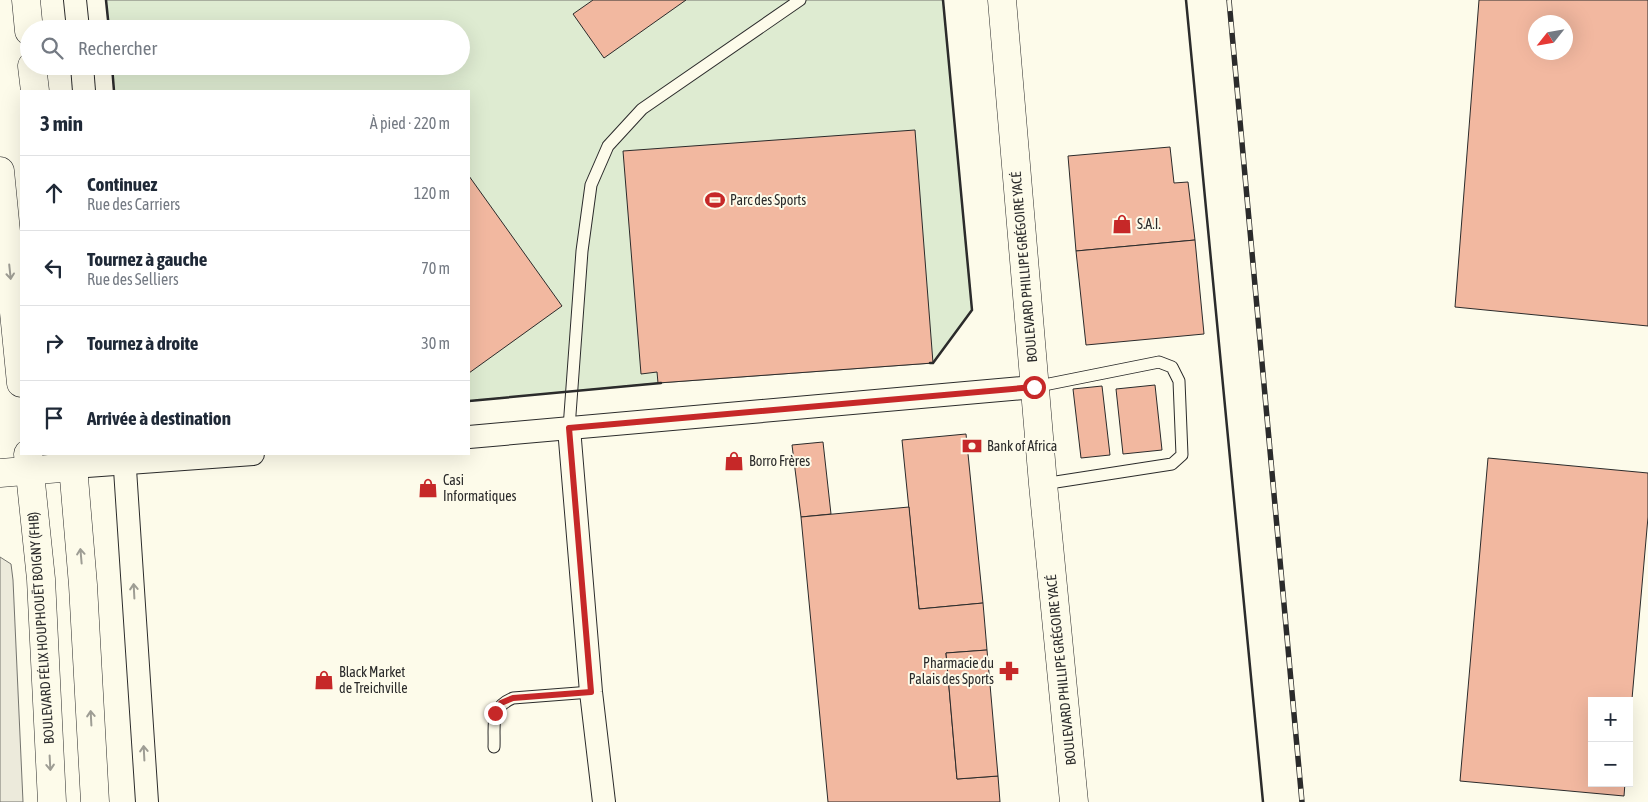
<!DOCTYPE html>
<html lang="fr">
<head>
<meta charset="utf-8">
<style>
	body { margin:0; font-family:"Asap Condensed",sans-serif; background:#f6f6f7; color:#1f2937 }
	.controls { position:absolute; right:15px; bottom:15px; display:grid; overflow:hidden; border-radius:0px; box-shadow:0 5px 20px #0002 }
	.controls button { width:45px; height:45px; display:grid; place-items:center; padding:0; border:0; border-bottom:1px solid #e0e1e3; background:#fff; color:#1f2937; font:25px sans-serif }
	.compass { position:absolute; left:1528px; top:15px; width:45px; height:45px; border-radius:50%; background:#fff; box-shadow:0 5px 20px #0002; rotate:239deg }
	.stop { position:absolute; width:15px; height:15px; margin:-11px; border:4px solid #c62828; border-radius:50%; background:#fff }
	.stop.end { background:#c62828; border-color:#fff; box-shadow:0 1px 5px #0008 }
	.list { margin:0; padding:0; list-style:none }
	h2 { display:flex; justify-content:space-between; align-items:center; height:65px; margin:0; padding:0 20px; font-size:21px }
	h2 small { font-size:16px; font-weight:400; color:#747a83 }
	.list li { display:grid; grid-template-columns:32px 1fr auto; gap:15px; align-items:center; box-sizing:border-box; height:75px; padding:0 20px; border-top:1px solid #e0e1e3 }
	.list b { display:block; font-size:19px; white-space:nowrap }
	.list p { margin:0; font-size:16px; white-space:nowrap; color:#747a83 }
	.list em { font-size:16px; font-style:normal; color:#747a83 }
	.icon { flex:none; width:28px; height:28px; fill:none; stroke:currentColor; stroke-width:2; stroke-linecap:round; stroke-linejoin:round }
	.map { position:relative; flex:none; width:1648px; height:802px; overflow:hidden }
	.search { position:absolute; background:#fff; box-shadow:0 5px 20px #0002; left:20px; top:20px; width:450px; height:55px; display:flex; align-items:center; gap:12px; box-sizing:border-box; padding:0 18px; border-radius:28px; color:#747a83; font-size:19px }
	.panel { position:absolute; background:#fff; box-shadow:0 5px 20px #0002; left:20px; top:90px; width:450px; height:365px; border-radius:0px }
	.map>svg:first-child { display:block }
	.green { fill:#deebd1; stroke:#74746e }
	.parking { fill:#eceadb; stroke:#74746e }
	.building { fill:#f2b8a0; stroke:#2b2b2b; fill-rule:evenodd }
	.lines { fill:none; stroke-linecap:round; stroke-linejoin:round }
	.lane-casing { stroke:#2b2b2b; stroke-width:13 }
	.street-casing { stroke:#2b2b2b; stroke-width:24 }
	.secondary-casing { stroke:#2b2b2b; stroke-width:29 }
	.primary-casing { stroke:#2b2b2b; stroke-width:29 }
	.lane { stroke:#fdfbea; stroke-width:11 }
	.street { stroke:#fdfbea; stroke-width:22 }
	.secondary { stroke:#fdfbea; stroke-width:28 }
	.primary { stroke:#fdfbea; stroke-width:28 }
	.rail-casing { stroke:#2b2b2b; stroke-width:5.5 }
	.rail { stroke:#fdfbea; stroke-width:4; stroke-dasharray:11; stroke-linecap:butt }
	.wall { stroke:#2b2b2b; stroke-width:2.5 }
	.oneway { stroke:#9e9d94 }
	.route { stroke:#c62828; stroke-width:6 }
	.labels { text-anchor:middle; stroke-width:4; stroke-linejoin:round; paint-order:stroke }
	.poi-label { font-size:14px; fill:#2b2b2b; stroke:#fdfbea; text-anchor:start }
	.street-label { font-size:14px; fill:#2b2b2b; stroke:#fdfbea }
</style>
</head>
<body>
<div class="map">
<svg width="1648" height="802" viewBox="0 0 1648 802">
	<rect width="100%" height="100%" fill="#fdfbea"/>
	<!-- green -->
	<path class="green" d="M106,0H943L972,310L933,363L658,383L469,401V91H114L112,66H461V29H109Z"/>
	<!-- parking -->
	<path class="parking" d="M0,557L11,564L13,580L23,802H0Z"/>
	<!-- building -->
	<g class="building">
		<path d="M593,0H686L604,58L573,14Z"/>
		<path d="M1479,0H1648V326L1455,307ZM1536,22H1566V52H1536Z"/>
		<path d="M915,130L933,363L658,383L657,372L641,374L623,151Z"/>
		<path d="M1170,147L1174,183L1188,182L1195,240L1076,251L1068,156Z"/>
		<path d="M469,176L562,306L469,373Z"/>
		<path d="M1195,240L1204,334L1086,345L1076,251Z"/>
		<path d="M1155,385L1162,450L1123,454L1116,389Z"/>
		<path d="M1102,386L1110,455L1081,458L1073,389Z"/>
		<path d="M966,434L983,603L919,609L902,440Z"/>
		<path d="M823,442L831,514L801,517L792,445Z"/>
		<path d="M1488,458L1648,473V517L1629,733V701H1592V783H1625L1624,796L1460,781Z"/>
		<path d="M909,507L919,609L983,603L987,650L946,653L957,779L998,776L1000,802H828L801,517Z"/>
		<path d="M987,650L998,776L957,779L946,653Z"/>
	</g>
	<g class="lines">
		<defs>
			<g id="lane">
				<path d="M1034,387L1159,362L1172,367L1179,381L1182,455L1172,464L1043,484"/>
				<path d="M569,428L582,251L591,185L608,146L642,109L800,0"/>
				<path d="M494,747C495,724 489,708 513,698L591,692"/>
			</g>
			<g id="street">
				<path d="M75,0L78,29"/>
				<path d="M82,66L84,91"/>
				<path d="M569,428L591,692L604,802"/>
				<path d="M469,437L1034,387"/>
				<path d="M124,454L147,802"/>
				<path d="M73,467L253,454"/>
			</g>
			<g id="secondary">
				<path d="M1002,0L1043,484L1074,802"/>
				<path d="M0,473L73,467"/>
			</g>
			<g id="primary">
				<path d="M26,0L29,31"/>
				<path d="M32,66L35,91"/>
				<path d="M0,171L21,383"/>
				<path d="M28,454L41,579L52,802"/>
				<path d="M72,454L83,585L95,802"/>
			</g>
		</defs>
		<!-- lane casing -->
		<use href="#lane" class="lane-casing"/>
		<!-- street casing -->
		<use href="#street" class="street-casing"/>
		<!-- secondary casing -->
		<use href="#secondary" class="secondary-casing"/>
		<!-- primary casing -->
		<use href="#primary" class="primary-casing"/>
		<!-- lane -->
		<use href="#lane" class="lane"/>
		<!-- street -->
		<use href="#street" class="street"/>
		<!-- secondary -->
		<use href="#secondary" class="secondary"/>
		<!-- primary -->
		<use href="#primary" class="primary"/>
		<defs>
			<path id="rail" d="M1229,0L1302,802"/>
		</defs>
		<!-- rail casing -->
		<use href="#rail" class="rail-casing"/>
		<!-- rail -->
		<use href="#rail" class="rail"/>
		<!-- wall -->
		<g class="wall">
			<path d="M106,0L109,29"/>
			<path d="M1186,0L1263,802"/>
			<path d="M112,66L114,91"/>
			<path d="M930,363H933L972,310L943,0"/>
			<path d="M469,401L661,383"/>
		</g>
	</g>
	<!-- one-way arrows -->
	<defs><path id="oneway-shaft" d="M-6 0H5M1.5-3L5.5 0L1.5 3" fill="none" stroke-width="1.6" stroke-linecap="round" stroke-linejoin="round" transform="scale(1.25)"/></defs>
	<g class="oneway">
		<use href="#oneway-shaft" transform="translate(10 272) rotate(84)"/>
		<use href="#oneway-shaft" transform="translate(81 556) rotate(-95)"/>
		<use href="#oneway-shaft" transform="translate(134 591) rotate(-93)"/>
		<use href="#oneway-shaft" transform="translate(91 718) rotate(-93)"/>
		<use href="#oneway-shaft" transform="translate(144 753) rotate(-93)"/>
		<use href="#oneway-shaft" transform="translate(50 763) rotate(87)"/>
	</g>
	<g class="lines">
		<!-- route -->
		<path class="route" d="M495,713L501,703L513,698L591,692L569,428L1034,387"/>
	</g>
	<!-- icons -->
	<defs>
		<symbol id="stadium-bare" viewBox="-9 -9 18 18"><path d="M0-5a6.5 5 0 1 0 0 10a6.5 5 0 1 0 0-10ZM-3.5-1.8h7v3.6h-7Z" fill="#c62828" stroke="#fdfbea" stroke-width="2.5" paint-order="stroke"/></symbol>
		<symbol id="shop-bare" viewBox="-9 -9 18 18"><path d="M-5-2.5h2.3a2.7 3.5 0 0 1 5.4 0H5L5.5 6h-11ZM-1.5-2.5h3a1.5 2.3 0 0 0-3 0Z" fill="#c62828" stroke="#fdfbea" stroke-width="2.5" paint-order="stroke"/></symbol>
		<symbol id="bank-bare" viewBox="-9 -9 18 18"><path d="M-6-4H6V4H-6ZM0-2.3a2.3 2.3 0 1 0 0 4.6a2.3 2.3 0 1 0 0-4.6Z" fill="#c62828" stroke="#fdfbea" stroke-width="2.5" paint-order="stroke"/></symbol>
		<symbol id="pharmacy-bare" viewBox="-9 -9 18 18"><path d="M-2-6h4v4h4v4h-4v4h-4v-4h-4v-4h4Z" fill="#c62828" stroke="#fdfbea" stroke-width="2.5" paint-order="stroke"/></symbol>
	</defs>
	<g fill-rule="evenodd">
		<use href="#stadium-bare" x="701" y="186" width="28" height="28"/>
		<use href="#shop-bare" x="1108" y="210" width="28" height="28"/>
		<use href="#bank-bare" x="958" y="432" width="28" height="28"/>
		<use href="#shop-bare" x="720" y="447" width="28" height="28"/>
		<use href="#shop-bare" x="414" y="474" width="28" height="28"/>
		<use href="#pharmacy-bare" x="995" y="657" width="28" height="28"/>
		<use href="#shop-bare" x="310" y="666" width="28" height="28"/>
	</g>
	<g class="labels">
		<!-- poi labels -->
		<g class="poi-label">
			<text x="730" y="205">Parc des Sports</text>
			<text x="1137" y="229">S.A.I.</text>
			<text x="987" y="451">Bank of Africa</text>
			<text x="749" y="466">Borro Frères</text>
			<text x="443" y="485">Casi<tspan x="443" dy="16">Informatiques</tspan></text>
			<text x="994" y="668" text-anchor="end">Pharmacie du<tspan x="994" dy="16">Palais des Sports</tspan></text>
			<text x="339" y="677">Black Market<tspan x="339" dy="16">de Treichville</tspan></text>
		</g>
		<!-- street labels -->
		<g class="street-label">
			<text transform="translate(1024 267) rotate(-95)" y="5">BOULEVARD PHILLIPE GRÉGOIRE YACÉ</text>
			<text transform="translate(41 628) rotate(-94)" y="5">BOULEVARD FÉLIX HOUPHOUËT BOIGNY (FHB)</text>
			<text transform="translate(1061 670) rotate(-96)" y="5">BOULEVARD PHILLIPE GRÉGOIRE YACÉ</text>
		</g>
	</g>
</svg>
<div class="controls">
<button>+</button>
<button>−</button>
</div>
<svg class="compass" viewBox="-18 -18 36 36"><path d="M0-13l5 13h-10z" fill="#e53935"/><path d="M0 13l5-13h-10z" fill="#747a83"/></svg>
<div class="stop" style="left:1034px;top:387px"></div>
<div class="stop end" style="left:495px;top:713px"></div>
<div class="search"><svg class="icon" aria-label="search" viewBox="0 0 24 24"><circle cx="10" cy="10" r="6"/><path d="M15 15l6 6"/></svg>Rechercher</div>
<section class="panel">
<h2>3 min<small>À pied · 220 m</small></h2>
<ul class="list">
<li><svg class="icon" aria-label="ahead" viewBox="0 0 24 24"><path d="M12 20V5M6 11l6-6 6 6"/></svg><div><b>Continuez</b><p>Rue des Carriers</p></div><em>120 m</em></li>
<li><svg class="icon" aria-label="left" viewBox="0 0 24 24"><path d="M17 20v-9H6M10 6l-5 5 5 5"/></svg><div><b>Tournez à gauche</b><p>Rue des Selliers</p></div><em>70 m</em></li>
<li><svg class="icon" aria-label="right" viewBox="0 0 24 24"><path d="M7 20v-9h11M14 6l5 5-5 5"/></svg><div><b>Tournez à droite</b></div><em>30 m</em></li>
<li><svg class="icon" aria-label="arrive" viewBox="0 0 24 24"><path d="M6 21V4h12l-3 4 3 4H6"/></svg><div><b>Arrivée à destination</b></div></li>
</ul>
</section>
</div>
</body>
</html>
